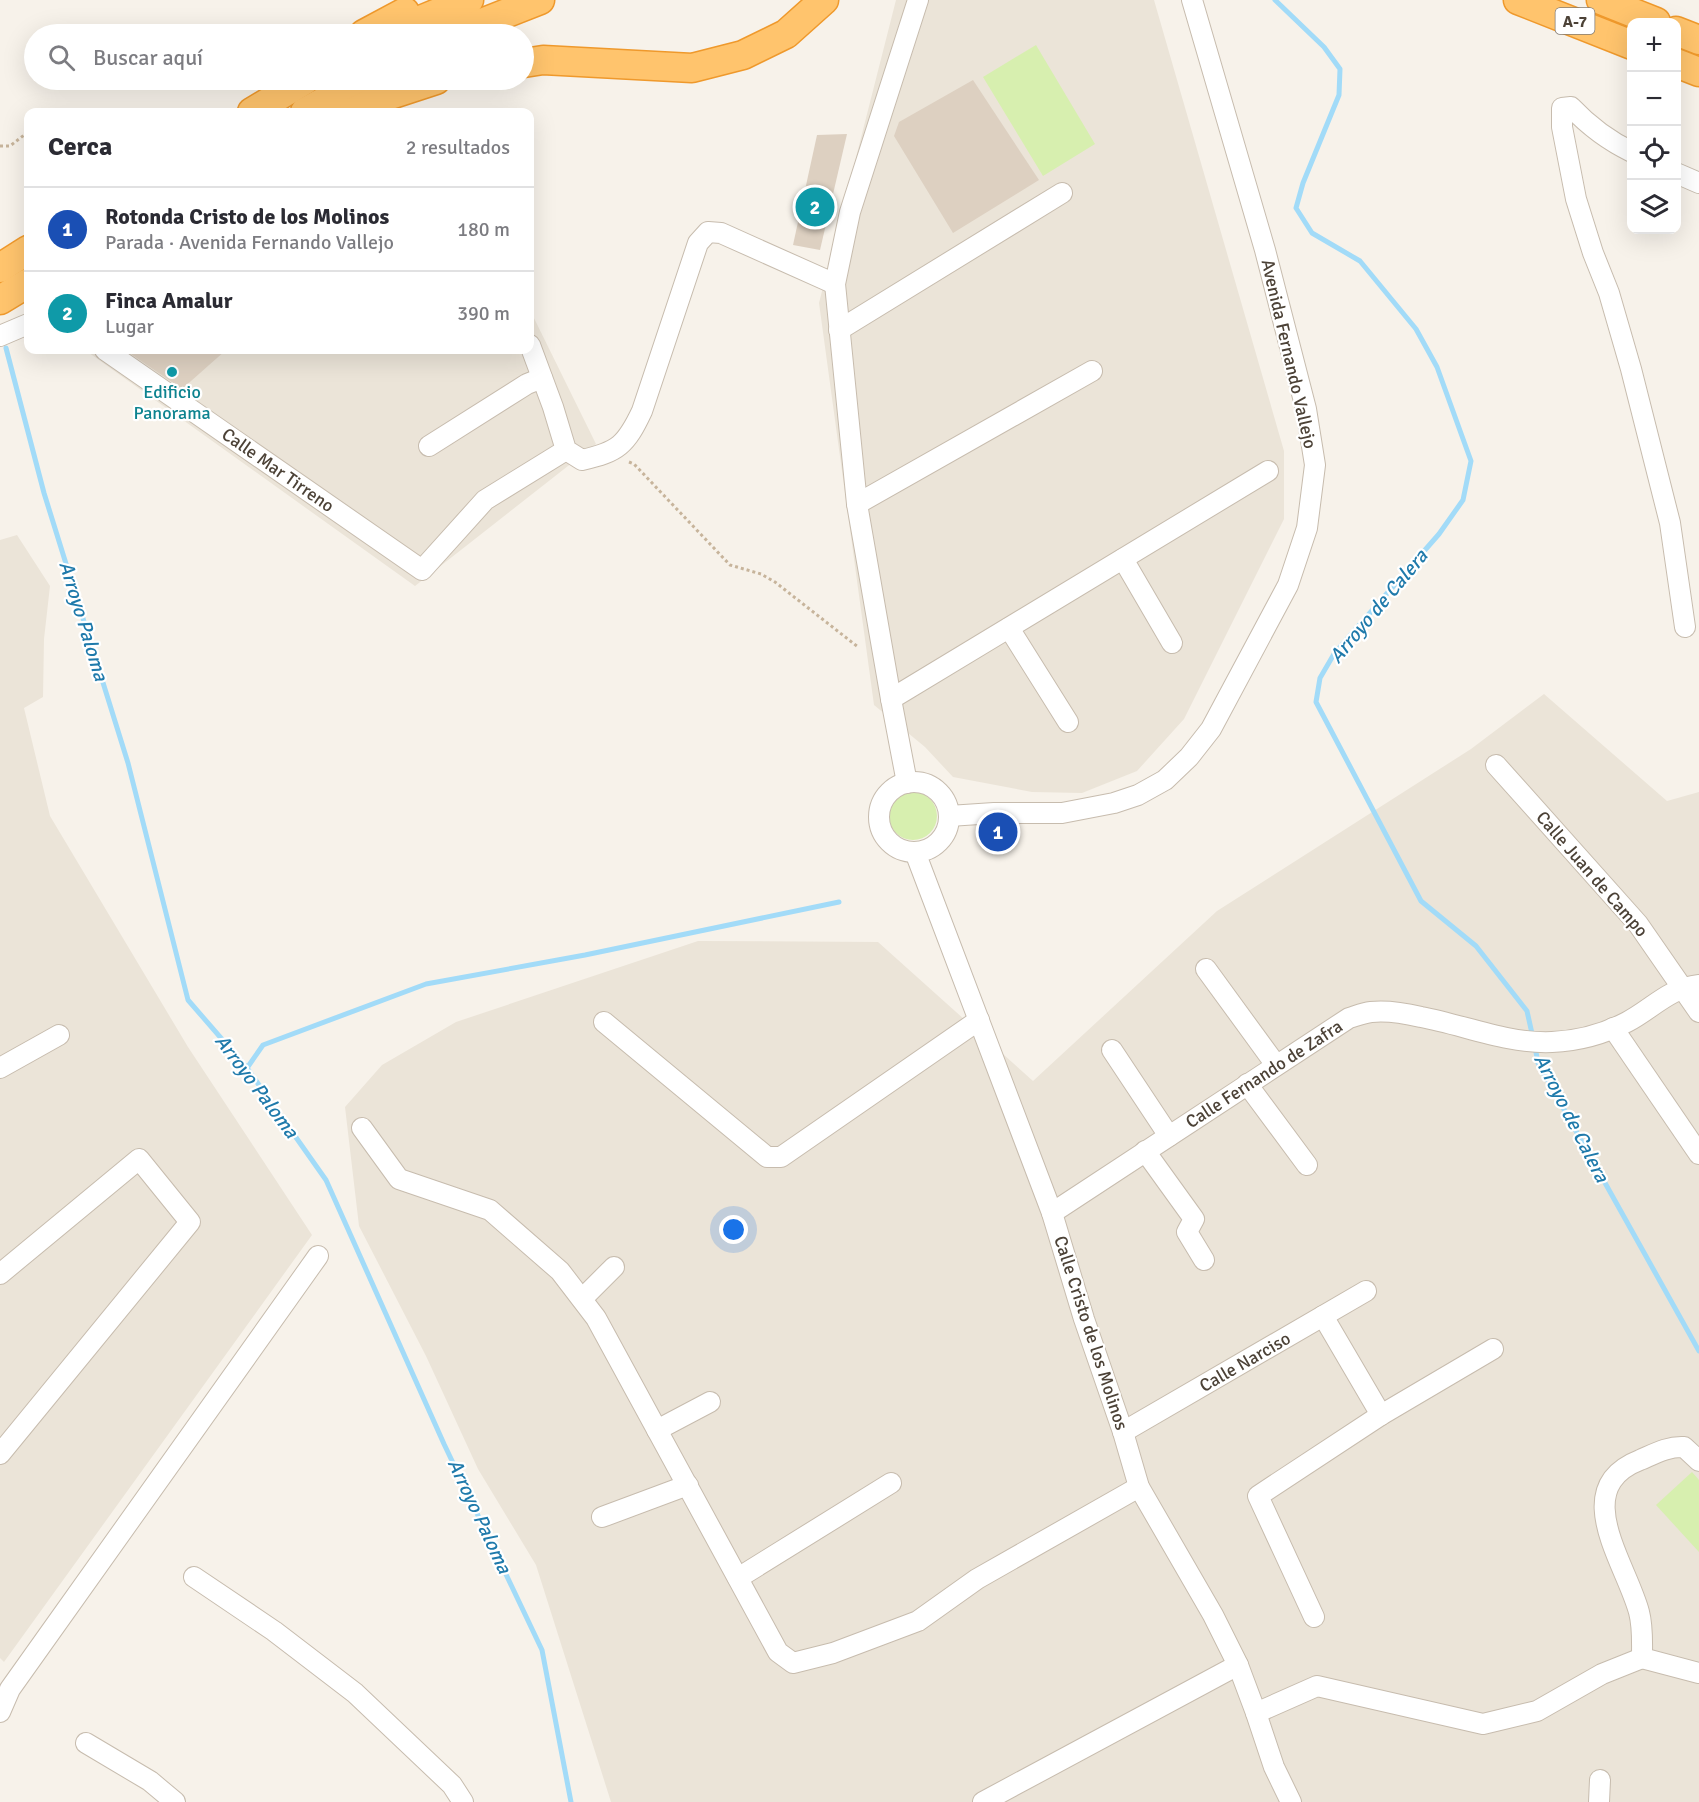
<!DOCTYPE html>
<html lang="es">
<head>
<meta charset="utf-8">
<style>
	body { margin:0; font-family:Signika,sans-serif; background:#f2f2f3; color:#2b2b33 }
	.controls { position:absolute; right:18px; top:18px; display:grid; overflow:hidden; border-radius:12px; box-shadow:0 6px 24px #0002 }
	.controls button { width:54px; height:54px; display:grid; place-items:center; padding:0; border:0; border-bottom:2px solid #e1e1e2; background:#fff; color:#2b2b33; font:30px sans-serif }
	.you { position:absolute; left:734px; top:1230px; width:21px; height:21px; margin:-15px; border:4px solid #fff; border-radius:50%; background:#1a73e8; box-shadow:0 0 0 9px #1a73e833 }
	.badge { display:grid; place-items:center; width:39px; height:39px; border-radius:50%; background:#0f766e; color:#fff; font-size:20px; font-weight:700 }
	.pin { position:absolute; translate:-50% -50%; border:3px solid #fff; box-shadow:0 2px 6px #0006 }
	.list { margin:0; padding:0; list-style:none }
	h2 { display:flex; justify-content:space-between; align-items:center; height:78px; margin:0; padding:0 24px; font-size:26px }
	h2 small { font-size:20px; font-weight:400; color:#7c7c81 }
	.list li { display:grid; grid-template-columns:39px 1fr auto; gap:18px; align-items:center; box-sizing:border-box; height:84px; padding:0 24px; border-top:2px solid #e1e1e2 }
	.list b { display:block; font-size:22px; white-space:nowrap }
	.list p { margin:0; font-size:20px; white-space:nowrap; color:#7c7c81 }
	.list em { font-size:20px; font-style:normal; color:#7c7c81 }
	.icon { flex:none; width:33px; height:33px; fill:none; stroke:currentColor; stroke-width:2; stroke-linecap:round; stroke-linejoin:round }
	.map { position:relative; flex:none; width:1699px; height:1802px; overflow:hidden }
	.search { position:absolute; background:#fff; box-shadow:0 6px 24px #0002; left:24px; top:24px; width:510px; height:66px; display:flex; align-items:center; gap:15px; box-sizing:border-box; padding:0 21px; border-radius:33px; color:#7c7c81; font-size:22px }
	.panel { position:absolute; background:#fff; box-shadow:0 6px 24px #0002; left:24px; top:108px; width:510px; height:246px; border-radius:12px }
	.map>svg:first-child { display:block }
	.residential { fill:#ebe4d8 }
	.green { fill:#d7efaf }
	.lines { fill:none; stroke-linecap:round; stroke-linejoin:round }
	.stream { stroke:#a2dbf8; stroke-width:5 }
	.building { fill:#ddd0c1 }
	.minor-casing { stroke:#c7bcae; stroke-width:22 }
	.highway-casing { stroke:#ef992c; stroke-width:31 }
	.path { stroke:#c7b49b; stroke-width:3; stroke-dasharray:3 3; stroke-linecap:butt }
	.minor { stroke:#fff; stroke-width:20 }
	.highway { stroke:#ffc46d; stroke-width:28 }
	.culture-dot { fill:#0f9aa8; stroke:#fff; stroke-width:2 }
	.labels { text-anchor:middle; stroke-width:4.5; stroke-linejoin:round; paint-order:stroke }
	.shield { fill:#fff; stroke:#827b73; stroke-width:1.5 }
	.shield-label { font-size:16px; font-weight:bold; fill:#4c4237 }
	.street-label { font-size:18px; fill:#4c4237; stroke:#fff }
	.culture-label { font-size:18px; fill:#0d838f; stroke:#fff }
	.water-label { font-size:20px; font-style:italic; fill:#1f7aab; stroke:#fff }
</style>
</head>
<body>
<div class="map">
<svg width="1699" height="1802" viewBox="0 0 1699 1802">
	<rect width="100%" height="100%" fill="#f7f2ea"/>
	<!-- residential -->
	<g class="residential">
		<path d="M896,0H1154L1284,451V519L1184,719L1137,771L1082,793L1032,792L953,777L925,747L874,705L819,303Z"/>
		<path d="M530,310L596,444L415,586L85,350H530Z"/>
		<path d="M17,535L50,586L44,639L43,697L24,708L50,816L188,1047L312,1235L4,1662L0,1658V540Z"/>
		<path d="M1544,694L1667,801L1699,792V1802H611L536,1565L478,1469L426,1356L359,1226L345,1107L382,1065L456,1022L698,941L878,942L1033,1081L1217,911L1471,749Z"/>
	</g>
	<!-- green -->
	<g class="green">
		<path d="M1036,45L1095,144L1043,176L983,77Z"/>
		<circle cx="913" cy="816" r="24"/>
		<path d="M1692,1472L1699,1480V1552L1656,1505Z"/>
	</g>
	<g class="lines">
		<!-- stream -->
		<g class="stream">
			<path d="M1275,0L1324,47L1340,69L1339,95L1303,183L1296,208L1312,233L1360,261L1416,329L1437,367L1471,461L1463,500L1439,534L1334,654L1320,678L1316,702L1421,901L1476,946L1527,1011L1533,1038"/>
			<path d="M6,348L44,493L128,763L188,1000L247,1068L326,1180L444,1444L542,1650L571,1802"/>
			<path d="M1535,1047L1538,1063L1699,1351"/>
			<path d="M247,1068L263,1045L426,984L585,955L839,902"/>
		</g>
	</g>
	<!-- building -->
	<g class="building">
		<path d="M973,80L1039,180L953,233L894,136L899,122Z"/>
		<path d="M847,134L820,250L793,245L817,135Z"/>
		<path d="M125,350H226L182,389Z"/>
	</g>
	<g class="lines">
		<defs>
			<g id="minor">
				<path d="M1632,152C1609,141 1588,125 1571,107L1562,108V127L1576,199L1593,253L1609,293L1631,369L1670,523L1685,627"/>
				<path d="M1676,173L1699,183"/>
				<path d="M839,330L1062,193"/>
				<path d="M0,336L28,324"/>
				<path d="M530,345L553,407L566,450L582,460C618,452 626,445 642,411L698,243L708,232L721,233L835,284"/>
				<path d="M105,350L422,570L485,500L566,450"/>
				<path d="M429,446L527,384L542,378"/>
				<path d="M857,504L1092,371"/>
				<path d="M1123,559L1172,643"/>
				<path d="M1009,628L1068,722"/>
				<path d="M891,699L1268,471"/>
				<path d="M1496,765L1638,924L1699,1012"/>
				<circle cx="914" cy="817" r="35"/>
				<path d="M907,783L891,699L857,504L835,284L850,212L918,0"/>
				<path d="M949,816L994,813H1062L1114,803L1138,795L1165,780L1189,757L1211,729L1288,585L1307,528L1315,465L1306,409L1265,250L1192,0"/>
				<path d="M915,852L1052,1213L1084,1319L1123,1432L1139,1487L1213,1615L1238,1665L1256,1713L1274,1767L1291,1802"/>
				<path d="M1206,969L1276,1065"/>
				<path d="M604,1022L767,1157H781L979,1020"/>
				<path d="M1613,1028L1699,1154"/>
				<path d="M1112,1050L1169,1136"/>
				<path d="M0,1068L59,1035"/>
				<path d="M1247,1084L1307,1165"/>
				<path d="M362,1128L399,1179L490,1210L560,1271L596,1318L778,1652L793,1663L833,1653L918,1621L977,1579L1139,1487"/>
				<path d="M1145,1151L1194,1219L1187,1232L1204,1260"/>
				<path d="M1052,1213L1349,1018C1356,1016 1363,1013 1371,1012C1388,1010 1404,1013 1421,1017C1464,1025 1508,1044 1552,1042C1577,1041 1604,1034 1627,1022C1652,1009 1669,988 1699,985"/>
				<path d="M0,1274L139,1159L190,1222L0,1454"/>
				<path d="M582,1299L614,1267"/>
				<path d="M1323,1316L1381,1415"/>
				<path d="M657,1430L710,1402"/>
				<path d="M1123,1432L1366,1291"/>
				<path d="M602,1517L688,1485"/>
				<path d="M194,1577L274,1631L355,1693L452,1785L463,1802"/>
				<path d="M738,1578L891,1483"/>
				<path d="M1314,1617L1258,1496L1381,1415L1493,1349"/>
				<path d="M1642,1658C1642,1642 1643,1627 1639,1612C1626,1563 1568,1488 1640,1460C1654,1454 1668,1446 1684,1447L1699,1461"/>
				<path d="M1642,1658L1699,1673"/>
				<path d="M0,1712L10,1689L318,1256"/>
				<path d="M1256,1713L1317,1686L1483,1724L1537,1711L1602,1674L1642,1658"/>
				<path d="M86,1743L150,1781L175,1802"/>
				<path d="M983,1802L1238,1665"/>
				<path d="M1599,1802L1600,1780"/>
			</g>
			<g id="highway">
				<path d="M1518,0L1632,45"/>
				<path d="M1601,0L1656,22"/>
				<path d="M1676,31L1699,40"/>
				<path d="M364,34L405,12"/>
				<path d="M391,34L423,19L469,0"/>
				<path d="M454,34L540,0"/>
				<path d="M524,63L543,60L692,68L743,55L786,34L824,0"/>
				<path d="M1676,63L1699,72"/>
				<path d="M252,112L305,80"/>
				<path d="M305,112L363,80"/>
				<path d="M353,112L381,98L436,80"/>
				<path d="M0,268L28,250"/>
				<path d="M0,300L28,283"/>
			</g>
		</defs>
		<!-- minor casing -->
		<use href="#minor" class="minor-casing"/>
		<!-- highway casing -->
		<use href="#highway" class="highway-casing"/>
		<!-- path -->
		<g class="path">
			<path d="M53,112L60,111L63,112"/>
			<path d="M0,146H10L28,132"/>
			<path d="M629,462L634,464L730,565L761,574L775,582L858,647"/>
		</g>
		<!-- minor -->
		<use href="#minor" class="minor"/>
		<!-- highway -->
		<use href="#highway" class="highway"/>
	</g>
	<!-- markers -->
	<circle class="culture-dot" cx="172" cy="372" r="6"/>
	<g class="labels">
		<!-- shield labels -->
		<rect class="shield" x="1555.5" y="8" width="39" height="26" rx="4.5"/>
		<g class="shield-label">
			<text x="1575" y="27">A-7</text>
		</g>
		<!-- street labels -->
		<g class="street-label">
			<text transform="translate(1289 354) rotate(77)" y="6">Avenida Fernando Vallejo</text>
			<text transform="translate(278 470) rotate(35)" y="6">Calle Mar Tirreno</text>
			<text transform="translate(1592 874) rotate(49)" y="6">Calle Juan de Campo</text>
			<text transform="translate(1264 1074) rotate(-33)" y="6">Calle Fernando de Zafra</text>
			<text transform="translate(1091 1333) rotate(72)" y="6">Calle Cristo de los Molinos</text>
			<text transform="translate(1245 1362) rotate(-30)" y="6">Calle Narciso</text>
		</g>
		<!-- culture labels -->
		<g class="culture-label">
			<text x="172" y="398">Edificio<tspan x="172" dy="21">Panorama</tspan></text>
		</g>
		<!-- water labels -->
		<g class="water-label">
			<text transform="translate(1378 606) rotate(-50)" y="7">Arroyo de Calera</text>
			<text transform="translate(84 621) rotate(73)" y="7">Arroyo Paloma</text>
			<text transform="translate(257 1086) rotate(53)" y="7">Arroyo Paloma</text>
			<text transform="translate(1572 1118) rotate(63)" y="7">Arroyo de Calera</text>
			<text transform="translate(480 1516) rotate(65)" y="7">Arroyo Paloma</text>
		</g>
	</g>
</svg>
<div class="controls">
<button>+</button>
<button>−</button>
<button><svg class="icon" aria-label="locate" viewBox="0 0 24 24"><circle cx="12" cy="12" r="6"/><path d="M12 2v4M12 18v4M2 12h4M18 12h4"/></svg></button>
<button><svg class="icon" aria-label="layers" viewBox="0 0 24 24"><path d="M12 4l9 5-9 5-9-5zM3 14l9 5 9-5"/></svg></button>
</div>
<div class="you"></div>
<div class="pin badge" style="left:998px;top:832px;background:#1a4fb4">1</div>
<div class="pin badge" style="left:815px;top:207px;background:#0f9aa8">2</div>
<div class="search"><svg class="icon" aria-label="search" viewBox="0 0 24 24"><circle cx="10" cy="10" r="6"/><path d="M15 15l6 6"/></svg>Buscar aquí</div>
<section class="panel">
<h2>Cerca<small>2 resultados</small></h2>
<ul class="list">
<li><span class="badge" style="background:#1a4fb4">1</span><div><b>Rotonda Cristo de los Molinos</b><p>Parada · Avenida Fernando Vallejo</p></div><em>180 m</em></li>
<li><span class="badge" style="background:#0f9aa8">2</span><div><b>Finca Amalur</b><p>Lugar</p></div><em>390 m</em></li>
</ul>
</section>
</div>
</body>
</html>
